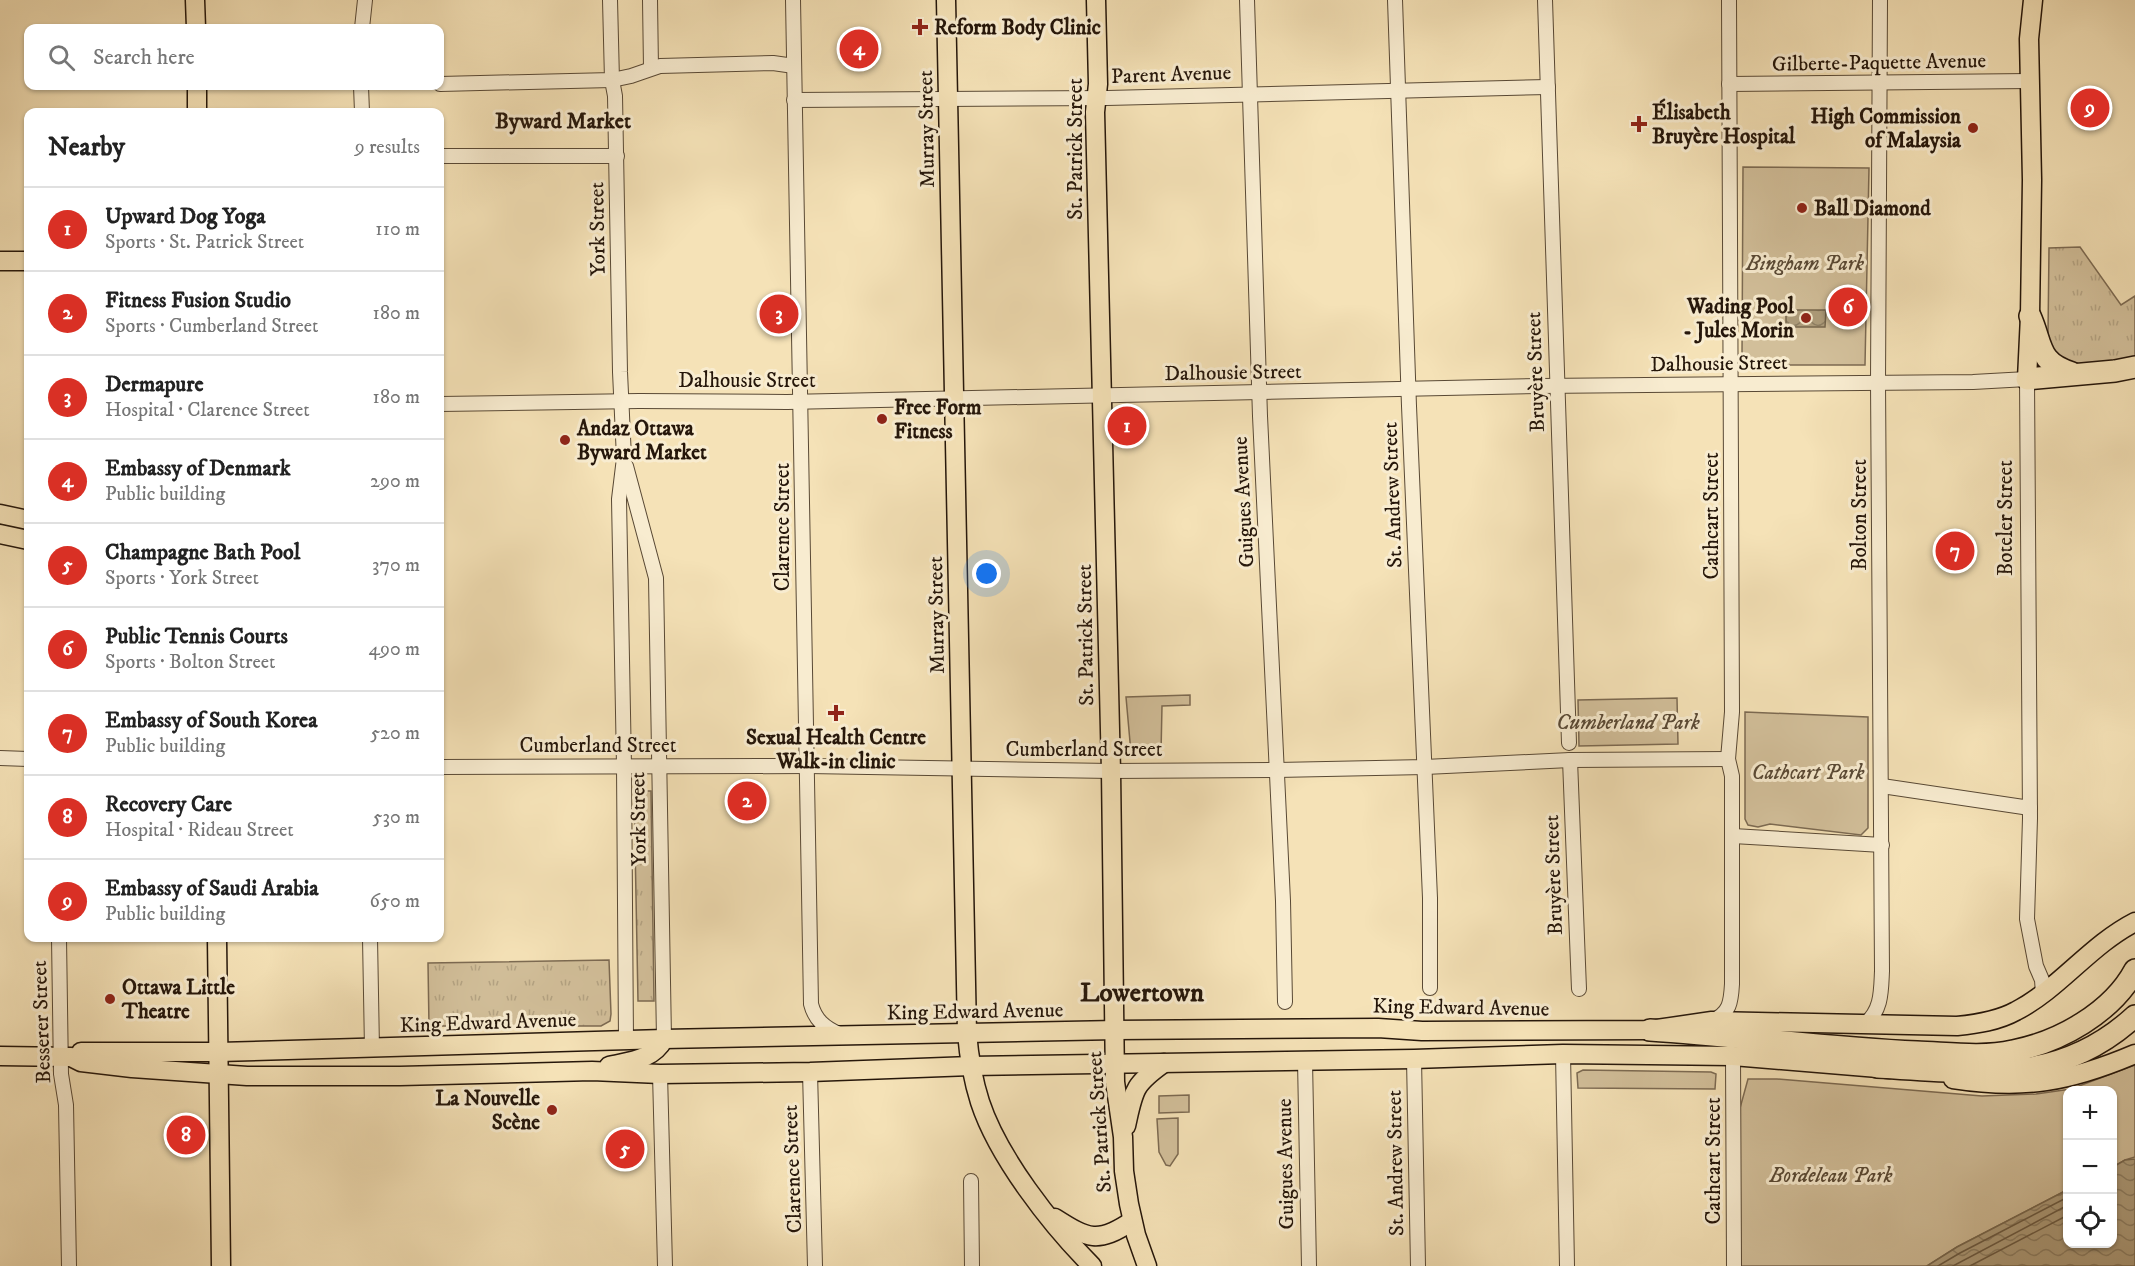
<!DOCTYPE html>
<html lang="en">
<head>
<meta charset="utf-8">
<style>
	body { margin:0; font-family:"IM FELL DW Pica",serif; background:#f2f2f2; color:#222 }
	.controls { position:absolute; right:18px; bottom:18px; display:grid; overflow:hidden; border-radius:12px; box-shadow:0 2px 4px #0004 }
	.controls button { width:54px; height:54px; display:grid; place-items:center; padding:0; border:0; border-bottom:2px solid #e0e0e0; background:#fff; color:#222; font:30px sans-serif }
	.you { position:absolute; left:987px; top:574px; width:21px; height:21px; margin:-15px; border:4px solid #fff; border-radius:50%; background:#1a73e8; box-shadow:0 0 0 9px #1a73e833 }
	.badge { display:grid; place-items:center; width:39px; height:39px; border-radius:50%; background:#d93025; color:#fff; font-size:20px; font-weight:700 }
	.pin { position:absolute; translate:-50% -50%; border:3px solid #fff; box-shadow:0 2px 6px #0006 }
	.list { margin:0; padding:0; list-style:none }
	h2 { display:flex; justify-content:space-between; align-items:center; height:78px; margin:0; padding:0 24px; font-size:26px }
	h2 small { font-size:20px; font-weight:400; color:#767676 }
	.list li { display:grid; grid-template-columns:39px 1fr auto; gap:18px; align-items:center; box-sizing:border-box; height:84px; padding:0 24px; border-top:2px solid #e0e0e0 }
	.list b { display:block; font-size:22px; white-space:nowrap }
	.list p { margin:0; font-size:20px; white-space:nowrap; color:#767676 }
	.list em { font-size:20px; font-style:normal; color:#767676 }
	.icon { flex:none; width:33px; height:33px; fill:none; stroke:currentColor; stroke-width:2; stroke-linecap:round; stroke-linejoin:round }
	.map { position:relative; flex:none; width:2135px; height:1266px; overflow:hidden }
	.search { position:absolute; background:#fff; box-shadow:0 2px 4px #0004; left:24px; top:24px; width:420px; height:66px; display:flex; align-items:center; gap:15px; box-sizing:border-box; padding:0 21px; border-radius:12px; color:#767676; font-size:22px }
	.panel { position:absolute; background:#fff; box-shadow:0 2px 4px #0004; left:24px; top:108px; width:420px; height:834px; border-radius:12px }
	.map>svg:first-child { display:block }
	.grass { fill:url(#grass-tufts); stroke:#7c6a52; stroke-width:1.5 }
	.park { fill:#d2bf9a; stroke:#7c6a52; stroke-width:1.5 }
	.water { fill:url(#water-waves); stroke:#77674e; stroke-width:1.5 }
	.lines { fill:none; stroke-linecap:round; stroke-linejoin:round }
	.shore { stroke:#6a5a43; stroke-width:1.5 }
	.minor-casing { stroke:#594935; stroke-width:16 }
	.major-casing { stroke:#25160a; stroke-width:21 }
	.highway-casing { stroke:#25160a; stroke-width:24 }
	.minor { stroke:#f8ecd0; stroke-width:14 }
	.major { stroke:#f5e2b7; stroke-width:18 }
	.highway { stroke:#f5e2b7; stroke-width:21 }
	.poi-dot { fill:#8f2418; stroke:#f8ecd0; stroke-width:2 }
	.labels { text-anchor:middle; stroke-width:6; stroke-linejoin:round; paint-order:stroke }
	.poi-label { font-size:21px; font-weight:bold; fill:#25160a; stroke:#f8ecd0; text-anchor:start }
	.street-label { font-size:21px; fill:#25160a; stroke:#f8ecd0 }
	.park-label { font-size:21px; font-style:italic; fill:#594935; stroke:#f8ecd0 }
	.neighbourhood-label { font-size:22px; font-weight:bold; fill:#25160a; stroke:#f8ecd0 }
	.district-label { font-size:27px; font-weight:bold; fill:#25160a; stroke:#f8ecd0 }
</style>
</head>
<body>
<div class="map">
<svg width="2135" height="1266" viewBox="0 0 2135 1266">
	<defs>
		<pattern id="grass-tufts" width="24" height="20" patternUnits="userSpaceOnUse" patternTransform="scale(1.5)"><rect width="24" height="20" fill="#d2bf9a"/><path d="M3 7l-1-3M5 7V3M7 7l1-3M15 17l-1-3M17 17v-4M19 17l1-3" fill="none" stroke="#b4a383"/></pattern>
		<pattern id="water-waves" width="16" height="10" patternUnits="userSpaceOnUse" patternTransform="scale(1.5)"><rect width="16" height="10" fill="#ae9d7c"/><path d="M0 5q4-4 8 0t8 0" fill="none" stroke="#8d7f64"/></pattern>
	</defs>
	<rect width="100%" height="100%" fill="#f5e2b7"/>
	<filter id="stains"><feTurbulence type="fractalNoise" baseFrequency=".00333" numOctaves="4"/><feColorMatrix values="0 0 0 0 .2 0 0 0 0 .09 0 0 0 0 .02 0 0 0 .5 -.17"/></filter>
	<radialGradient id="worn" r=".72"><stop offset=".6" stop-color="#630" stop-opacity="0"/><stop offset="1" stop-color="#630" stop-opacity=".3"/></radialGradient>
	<!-- grass -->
	<g class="grass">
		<path d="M2080,247L2121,305L2135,296V358L2076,366L2052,351L2048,334L2049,248Z"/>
		<path d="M634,791H651L654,1001H638Z"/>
		<path d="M609,960L611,1014L610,1021L601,1026H429L428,963Z"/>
	</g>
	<!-- park -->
	<g class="park">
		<path d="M1743,167L1869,168L1865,365H1744L1742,357Z"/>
		<path d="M1190,695V705L1162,706L1161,753H1131L1126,697Z"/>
		<path d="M1677,698L1678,744L1579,746L1578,700Z"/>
		<path d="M1745,712L1868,717V828L1861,835L1770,824L1758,827L1748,825L1745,819Z"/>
		<path d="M2135,1065V1157L2125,1160L2113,1167L2112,1090H2068L2067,1190L1957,1247L1927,1266H1734V1130L1748,1079H1777L1982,1096L2036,1094L2071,1089Z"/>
		<path d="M1583,1070L1711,1072L1716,1074L1715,1089L1578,1088L1577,1073Z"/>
		<path d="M1189,1095V1112L1159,1113V1096Z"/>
		<path d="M1178,1118V1154L1170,1166L1166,1165L1159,1152L1157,1119Z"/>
	</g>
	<!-- water -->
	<g class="water">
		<path d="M1786,310H1826L1825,327H1786Z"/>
		<path d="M2135,1159V1266H1927L1957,1247L2067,1190L2068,1244H2112L2113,1167L2125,1160Z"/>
	</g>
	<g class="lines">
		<!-- shore -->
		<g class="shore">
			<path d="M1938,1266L1960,1253L2068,1197"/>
			<path d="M1953,1266L2068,1205"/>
			<path d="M1970,1266L2068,1215"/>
		</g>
		<defs>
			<g id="minor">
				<path d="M610,0L612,80L615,96L620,372L624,458L619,499L624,766L626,1040"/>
				<path d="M650,0L651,68"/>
				<path d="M793,0L811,1004C815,1020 825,1028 839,1034"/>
				<path d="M1247,0L1260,416L1283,901L1285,1002"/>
				<path d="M1395,0L1409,406L1430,898V988"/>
				<path d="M1545,0L1569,743"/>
				<path d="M362,28L365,0"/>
				<path d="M440,84L612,80L631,76L660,66L773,63L794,66"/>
				<path d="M1729,84L2030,81"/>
				<path d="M361,86L362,112"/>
				<path d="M794,100L1107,98L1548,87"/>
				<path d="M440,156H617"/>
				<path d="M440,404L639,401L787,402L1540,386L1973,382L2027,379L2030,818L2027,919L2036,966L2042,980L2043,994"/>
				<path d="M626,466L656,578L664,1039"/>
				<path d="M0,758L28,759"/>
				<path d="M1570,760L1579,989"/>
				<path d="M440,767L808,766L1111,771L1277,770L1425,767L1570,760L1728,759"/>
				<path d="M1882,786L2030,808"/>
				<path d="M1733,836L1882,845"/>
				<path d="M59,938L61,1074L66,1105L69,1266"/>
				<path d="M370,938L372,1049"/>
				<path d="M1712,1021C1730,1013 1731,1002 1732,984V776L1728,759L1732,712L1729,0"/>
				<path d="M1865,1024C1882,1010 1881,991 1882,971L1878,382L1880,0"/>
				<path d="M1563,1054L1567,1266"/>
				<path d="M1733,1056L1734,1266"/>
				<path d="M1414,1059L1418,1266"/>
				<path d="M1305,1061L1309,1266"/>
				<path d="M810,1072L815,1266"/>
				<path d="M660,1074L665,1266"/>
				<path d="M971,1181L972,1266"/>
			</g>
			<g id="major">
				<path d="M195,0L196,28"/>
				<path d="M946,0L967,1033C969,1057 973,1080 980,1102C998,1157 1051,1225 1092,1266"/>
				<path d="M1096,0L1098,84L1095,112L1111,771L1115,1082L1123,1137L1124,1171L1129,1204L1136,1235L1147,1266"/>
				<path d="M197,86V112"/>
				<path d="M0,261H28"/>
				<path d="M2027,379L2030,316L2032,180L2029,39L2033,0"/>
				<path d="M0,514L28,520"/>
				<path d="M0,534L28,540"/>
				<path d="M217,938L221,1266"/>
				<path d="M81,1052H219L664,1039L1116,1030L1378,1028L1422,1031L1650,1030L1712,1021L1957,1026C1977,1024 1998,1021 2016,1011C2059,989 2090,945 2135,922"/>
				<path d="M0,1056L71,1057L81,1062L132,1068L247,1076H400L592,1071L660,1074L810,1072L971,1066L1414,1059L1563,1054L1733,1056L1890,1069"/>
				<path d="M609,1066C630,1061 653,1060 664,1039"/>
				<path d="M1953,1079C2024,1090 2069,1082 2135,1054"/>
				<path d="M1126,1126C1134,1090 1133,1085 1164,1063"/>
				<path d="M1055,1218C1088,1239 1098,1244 1132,1221"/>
			</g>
			<g id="highway">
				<path d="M2030,316C2043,345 2037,362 2072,373"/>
				<path d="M2027,379L2115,371L2135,367"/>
				<path d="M1650,1030C1739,1036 1828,1048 1917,1052C1948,1053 1982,1058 2013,1051C2059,1042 2112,1013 2135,970"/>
				<path d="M1877,1067C1974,1072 2057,1088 2135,1016"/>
			</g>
		</defs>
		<!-- minor casing -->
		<use href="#minor" class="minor-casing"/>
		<!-- major casing -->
		<use href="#major" class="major-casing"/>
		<!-- highway casing -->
		<use href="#highway" class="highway-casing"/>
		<!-- minor -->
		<use href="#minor" class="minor"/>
		<!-- major -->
		<use href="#major" class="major"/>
		<!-- highway -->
		<use href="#highway" class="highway"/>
	</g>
	<!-- markers -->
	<g class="poi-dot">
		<path d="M917 18h6v6h6v6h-6v6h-6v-6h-6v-6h6z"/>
		<path d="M1636 115h6v6h6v6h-6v6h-6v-6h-6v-6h6z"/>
		<circle cx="1973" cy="128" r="6"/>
		<circle cx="1802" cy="208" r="6"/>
		<circle cx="1806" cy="318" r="6"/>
		<circle cx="882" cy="419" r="6"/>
		<circle cx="565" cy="440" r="6"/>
		<path d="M833 704h6v6h6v6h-6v6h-6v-6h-6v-6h6z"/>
		<circle cx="110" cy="999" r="6"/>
		<circle cx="552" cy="1110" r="6"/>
	</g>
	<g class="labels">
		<!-- poi labels -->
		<g class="poi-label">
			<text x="934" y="34">Reform Body Clinic</text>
			<text x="1652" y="119">Élisabeth<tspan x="1652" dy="24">Bruyère Hospital</tspan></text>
			<text x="1961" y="123" text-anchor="end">High Commission<tspan x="1961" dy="24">of Malaysia</tspan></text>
			<text x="1814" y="215">Ball Diamond</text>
			<text x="1794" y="313" text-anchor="end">Wading Pool<tspan x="1794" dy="24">- Jules Morin</tspan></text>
			<text x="894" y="414">Free Form<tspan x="894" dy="24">Fitness</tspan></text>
			<text x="577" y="435">Andaz Ottawa<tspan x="577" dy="24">Byward Market</tspan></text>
			<text x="836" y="744" text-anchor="middle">Sexual Health Centre<tspan x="836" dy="24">Walk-in clinic</tspan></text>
			<text x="122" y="994">Ottawa Little<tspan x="122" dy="24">Theatre</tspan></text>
			<text x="540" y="1105" text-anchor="end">La Nouvelle<tspan x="540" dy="24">Scène</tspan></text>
		</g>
		<!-- street labels -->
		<g class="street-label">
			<text transform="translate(1879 62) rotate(-1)" y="7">Gilberte-Paquette Avenue</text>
			<text transform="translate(1171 74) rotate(-2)" y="7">Parent Avenue</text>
			<text transform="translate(926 129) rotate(-91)" y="7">Murray Street</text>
			<text transform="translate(1075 149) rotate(-90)" y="7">St. Patrick Street</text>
			<text transform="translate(597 229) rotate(-91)" y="7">York Street</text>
			<text transform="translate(1719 363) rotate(-1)" y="7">Dalhousie Street</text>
			<text transform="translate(1233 372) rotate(-1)" y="7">Dalhousie Street</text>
			<text transform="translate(1535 372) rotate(-92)" y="7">Bruyère Street</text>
			<text x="747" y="387">Dalhousie Street</text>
			<text transform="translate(1392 495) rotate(-92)" y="7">St. Andrew Street</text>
			<text transform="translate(1243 502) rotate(-93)" y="7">Guigues Avenue</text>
			<text transform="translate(1859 515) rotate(-90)" y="7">Bolton Street</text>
			<text transform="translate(1711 516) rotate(-90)" y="7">Cathcart Street</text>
			<text transform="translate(2005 518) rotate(-90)" y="7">Boteler Street</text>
			<text transform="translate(782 527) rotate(-90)" y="7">Clarence Street</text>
			<text transform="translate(936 615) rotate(-91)" y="7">Murray Street</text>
			<text transform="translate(1085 635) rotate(-91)" y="7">St. Patrick Street</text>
			<text x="598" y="752">Cumberland Street</text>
			<text x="1084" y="756">Cumberland Street</text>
			<text transform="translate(638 819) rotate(-91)" y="7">York Street</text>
			<text transform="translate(1553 875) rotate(-92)" y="7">Bruyère Street</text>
			<text transform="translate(1461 1007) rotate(1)" y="7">King Edward Avenue</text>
			<text transform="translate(975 1011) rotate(-1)" y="7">King Edward Avenue</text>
			<text transform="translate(41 1022) rotate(-92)" y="7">Besserer Street</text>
			<text transform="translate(488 1022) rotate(-2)" y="7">King Edward Avenue</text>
			<text transform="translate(1099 1122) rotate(-94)" y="7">St. Patrick Street</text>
			<text transform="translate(1713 1161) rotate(-90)" y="7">Cathcart Street</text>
			<text transform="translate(1395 1163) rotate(-91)" y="7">St. Andrew Street</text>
			<text transform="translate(1285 1164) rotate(-91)" y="7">Guigues Avenue</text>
			<text transform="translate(792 1169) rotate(-92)" y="7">Clarence Street</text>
		</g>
		<!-- park labels -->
		<g class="park-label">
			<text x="1805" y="270">Bingham Park</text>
			<text x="1628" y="729">Cumberland Park</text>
			<text x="1808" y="779">Cathcart Park</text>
			<text x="1831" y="1182">Bordeleau Park</text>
		</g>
		<!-- neighbourhood labels -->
		<g class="neighbourhood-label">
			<text x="563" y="128">Byward Market</text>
		</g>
		<!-- district labels -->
		<g class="district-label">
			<text x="1142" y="1001">Lowertown</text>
		</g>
	</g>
	<rect width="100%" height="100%" filter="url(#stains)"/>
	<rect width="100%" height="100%" fill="url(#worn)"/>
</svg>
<div class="controls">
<button>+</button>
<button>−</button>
<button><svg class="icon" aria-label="locate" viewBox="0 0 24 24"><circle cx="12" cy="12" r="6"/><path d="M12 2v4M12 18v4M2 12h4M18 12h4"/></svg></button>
</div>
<div class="you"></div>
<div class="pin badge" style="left:1127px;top:426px">1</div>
<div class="pin badge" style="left:747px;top:801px">2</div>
<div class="pin badge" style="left:779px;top:314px">3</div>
<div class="pin badge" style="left:859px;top:49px">4</div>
<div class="pin badge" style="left:625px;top:1149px">5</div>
<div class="pin badge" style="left:1848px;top:307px">6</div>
<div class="pin badge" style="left:1955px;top:551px">7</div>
<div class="pin badge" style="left:186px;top:1135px">8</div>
<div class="pin badge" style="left:2090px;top:108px">9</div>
<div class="search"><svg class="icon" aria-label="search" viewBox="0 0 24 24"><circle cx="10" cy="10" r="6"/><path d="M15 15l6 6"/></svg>Search here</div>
<section class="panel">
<h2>Nearby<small>9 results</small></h2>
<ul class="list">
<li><span class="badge">1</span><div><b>Upward Dog Yoga</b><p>Sports · St. Patrick Street</p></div><em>110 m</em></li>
<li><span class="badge">2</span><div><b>Fitness Fusion Studio</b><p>Sports · Cumberland Street</p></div><em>180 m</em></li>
<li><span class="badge">3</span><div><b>Dermapure</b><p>Hospital · Clarence Street</p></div><em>180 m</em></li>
<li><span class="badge">4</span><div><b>Embassy of Denmark</b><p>Public building</p></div><em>290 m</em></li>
<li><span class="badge">5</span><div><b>Champagne Bath Pool</b><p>Sports · York Street</p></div><em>370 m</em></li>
<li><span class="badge">6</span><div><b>Public Tennis Courts</b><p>Sports · Bolton Street</p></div><em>490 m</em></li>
<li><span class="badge">7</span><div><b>Embassy of South Korea</b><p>Public building</p></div><em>520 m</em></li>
<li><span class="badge">8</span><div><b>Recovery Care</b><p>Hospital · Rideau Street</p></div><em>530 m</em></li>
<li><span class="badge">9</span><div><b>Embassy of Saudi Arabia</b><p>Public building</p></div><em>650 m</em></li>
</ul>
</section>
</div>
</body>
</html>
